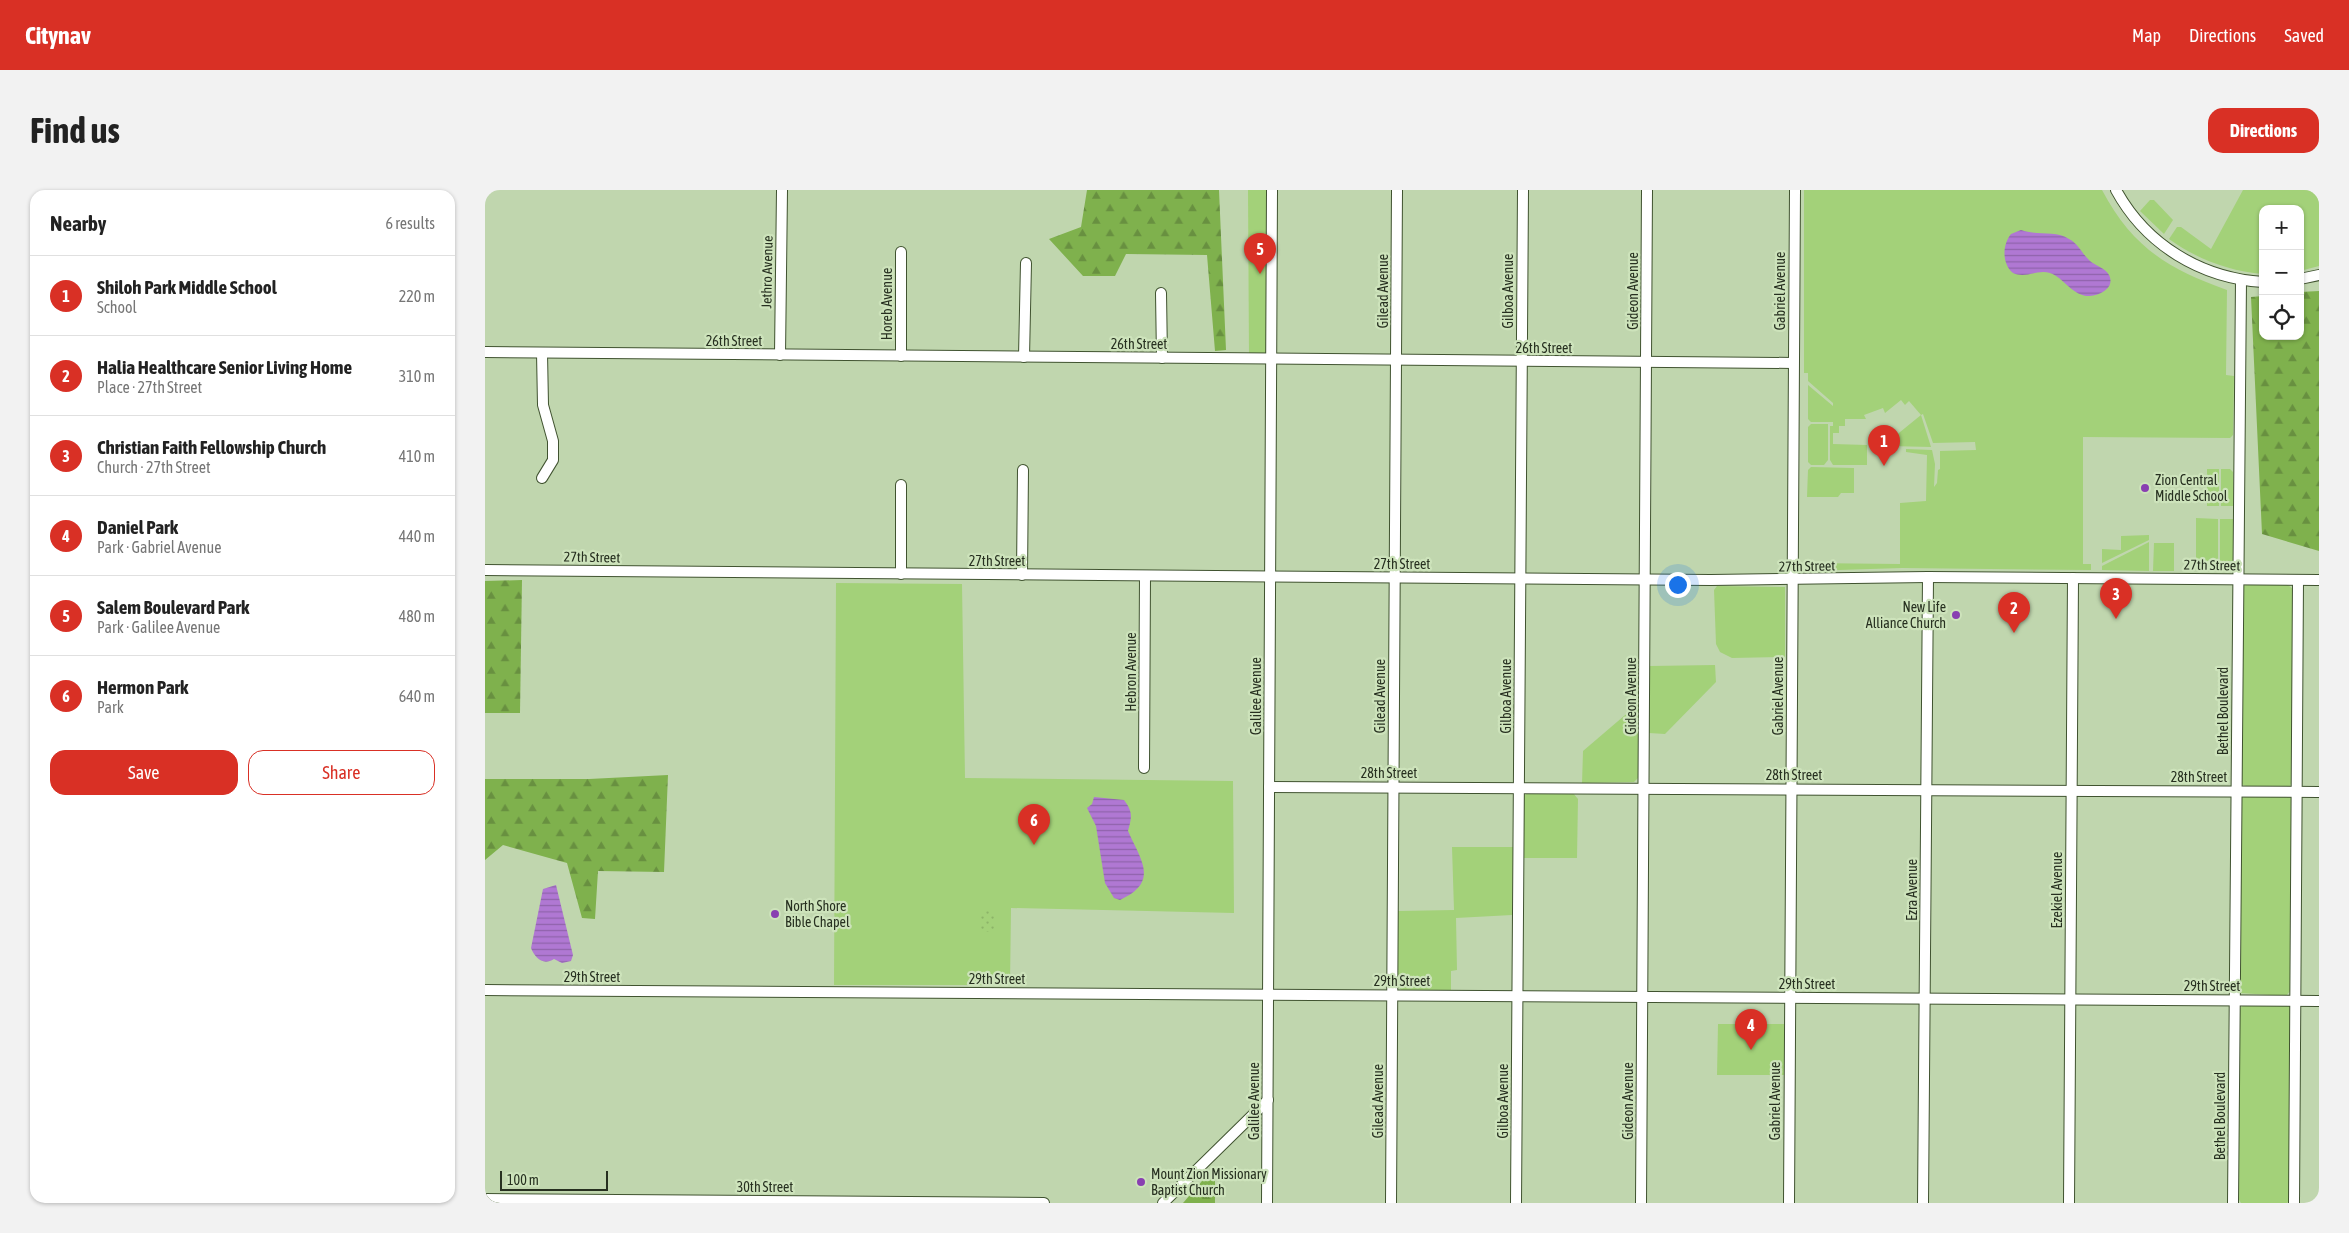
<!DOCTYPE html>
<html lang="en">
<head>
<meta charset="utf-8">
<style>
	body { margin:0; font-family:"Asap Condensed",sans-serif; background:#f2f2f2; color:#222 }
	.controls { position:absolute; right:15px; top:15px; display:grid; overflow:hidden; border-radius:10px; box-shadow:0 1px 4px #0004 }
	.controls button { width:45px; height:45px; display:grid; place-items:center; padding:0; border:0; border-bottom:1px solid #e0e0e0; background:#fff; color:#222; font:25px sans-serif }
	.scale { position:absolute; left:15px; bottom:12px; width:108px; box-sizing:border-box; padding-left:5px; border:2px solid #273020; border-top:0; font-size:14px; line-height:18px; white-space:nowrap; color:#273020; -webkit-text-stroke:4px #cde3bb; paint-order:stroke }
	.you { position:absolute; left:1192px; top:394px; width:18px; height:18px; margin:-12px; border:4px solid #fff; border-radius:50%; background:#1a73e8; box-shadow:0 0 0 8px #1a73e833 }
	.badge { display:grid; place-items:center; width:32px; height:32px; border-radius:50%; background:#d93025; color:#fff; font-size:16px; font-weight:700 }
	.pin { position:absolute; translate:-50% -41px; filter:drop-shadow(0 1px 2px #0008) }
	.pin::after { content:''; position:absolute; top:26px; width:18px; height:15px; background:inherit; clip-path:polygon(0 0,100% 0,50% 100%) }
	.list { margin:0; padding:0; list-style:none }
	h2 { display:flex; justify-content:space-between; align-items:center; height:65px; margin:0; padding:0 20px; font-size:21px }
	h2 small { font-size:16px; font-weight:400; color:#767676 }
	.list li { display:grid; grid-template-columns:32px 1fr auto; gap:15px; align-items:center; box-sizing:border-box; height:80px; padding:0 20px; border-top:1px solid #e0e0e0 }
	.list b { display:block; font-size:19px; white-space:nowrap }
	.list p { margin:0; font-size:16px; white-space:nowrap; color:#767676 }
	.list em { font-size:16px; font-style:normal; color:#767676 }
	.actions { display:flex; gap:10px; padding:15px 20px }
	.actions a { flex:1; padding:11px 0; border:1px solid #d93025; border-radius:15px; text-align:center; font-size:18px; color:#d93025 }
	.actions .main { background:#d93025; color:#fff }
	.icon { flex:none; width:28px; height:28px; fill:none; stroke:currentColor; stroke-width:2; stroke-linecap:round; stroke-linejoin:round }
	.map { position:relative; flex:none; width:1834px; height:1013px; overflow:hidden; border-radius:15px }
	header { display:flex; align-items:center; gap:30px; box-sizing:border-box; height:70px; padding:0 25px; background:#d93025; color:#fff }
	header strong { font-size:24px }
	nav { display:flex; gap:28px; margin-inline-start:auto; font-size:18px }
	.intro { display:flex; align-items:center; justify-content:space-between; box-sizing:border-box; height:120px; padding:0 30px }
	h1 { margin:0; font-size:35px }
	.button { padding:12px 22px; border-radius:15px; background:#d93025; color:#fff; font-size:18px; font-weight:700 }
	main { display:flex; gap:30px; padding:0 30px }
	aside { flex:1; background:#fff; border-radius:15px; box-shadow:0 1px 4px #0004 }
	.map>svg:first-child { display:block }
	.green { fill:#a3d179 }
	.forest { fill:url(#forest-firs) }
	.garden { fill:url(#garden-dots) }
	.water { fill:url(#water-rules) }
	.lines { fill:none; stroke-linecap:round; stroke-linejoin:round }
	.minor-casing { stroke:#405330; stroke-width:12 }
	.minor { stroke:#fff; stroke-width:10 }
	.poi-dot { fill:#893fb1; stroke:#cde3bb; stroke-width:2 }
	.labels { text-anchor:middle; stroke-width:4.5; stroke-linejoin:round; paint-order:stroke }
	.street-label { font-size:14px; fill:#273020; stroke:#cde3bb }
	.poi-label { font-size:14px; fill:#273020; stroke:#cde3bb; text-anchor:start }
</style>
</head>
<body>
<header>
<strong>Citynav</strong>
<nav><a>Map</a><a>Directions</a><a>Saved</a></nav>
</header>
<div class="intro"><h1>Find us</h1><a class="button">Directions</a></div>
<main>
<aside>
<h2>Nearby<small>6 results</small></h2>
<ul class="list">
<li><span class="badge">1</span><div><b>Shiloh Park Middle School</b><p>School</p></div><em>220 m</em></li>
<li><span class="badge">2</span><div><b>Halia Healthcare Senior Living Home</b><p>Place · 27th Street</p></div><em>310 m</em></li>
<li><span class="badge">3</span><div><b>Christian Faith Fellowship Church</b><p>Church · 27th Street</p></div><em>410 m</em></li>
<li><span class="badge">4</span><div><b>Daniel Park</b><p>Park · Gabriel Avenue</p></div><em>440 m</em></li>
<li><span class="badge">5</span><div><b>Salem Boulevard Park</b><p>Park · Galilee Avenue</p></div><em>480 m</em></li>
<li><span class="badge">6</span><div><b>Hermon Park</b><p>Park</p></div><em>640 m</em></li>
</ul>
<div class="actions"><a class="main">Save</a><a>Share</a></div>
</aside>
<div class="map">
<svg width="1834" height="1013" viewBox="0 0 1834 1013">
	<defs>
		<pattern id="forest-firs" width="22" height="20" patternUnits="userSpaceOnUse" patternTransform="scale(1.25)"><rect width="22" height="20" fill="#7fb14d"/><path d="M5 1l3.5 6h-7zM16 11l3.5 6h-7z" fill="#689040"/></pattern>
		<pattern id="garden-dots" width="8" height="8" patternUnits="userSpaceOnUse" patternTransform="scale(1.25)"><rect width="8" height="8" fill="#a3d179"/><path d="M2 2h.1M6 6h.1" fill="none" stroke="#8cb468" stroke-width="1.8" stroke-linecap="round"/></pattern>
		<pattern id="water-rules" width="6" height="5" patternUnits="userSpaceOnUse" patternTransform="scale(1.25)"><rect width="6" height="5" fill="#b078d3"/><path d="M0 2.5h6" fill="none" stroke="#8f63ab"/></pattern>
	</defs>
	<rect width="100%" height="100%" fill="#c0d6ae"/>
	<!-- green -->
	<g class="green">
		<path d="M763,0H787L786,169H764Z"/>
		<path d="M1319,0H1617C1647,57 1683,79 1742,100L1741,185L1749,186L1748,245L1745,248L1598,247V374H1606V380L1417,378L1322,381V373L1415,374V313L1441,311L1442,265L1421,262V259L1447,260L1450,274L1449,297L1452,293L1453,280L1455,279V261L1491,260L1490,252L1448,253L1438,224L1436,225L1446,257L1404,256V251L1436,225L1424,211L1420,215L1416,210L1400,223L1398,218L1379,225L1381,229H1360V236H1354V243H1348V254L1382,255V275H1348L1345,270V236H1348V232H1326L1323,229V195L1348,216V213L1323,191V183H1319Z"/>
		<path d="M1758,0H1834V76L1815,81V19H1778V84C1743,81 1712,69 1684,49L1692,37H1696L1726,59Z"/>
		<path d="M1665,10H1669L1688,30L1679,44L1655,21Z"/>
		<path d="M1326,234H1343V270L1339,275H1326L1323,272V237Z"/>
		<path d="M1326,277L1369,278V303H1356L1353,307H1322L1323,280Z"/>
		<rect x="1722" y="279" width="12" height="37"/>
		<path d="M1736,279H1745L1748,282V316H1736Z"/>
		<path d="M1711,328L1733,329V371H1711Z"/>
		<rect x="1735" y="329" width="13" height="42"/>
		<path d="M1664,345V350L1617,373V359L1636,360V346Z"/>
		<path d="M1664,352V381L1617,380V376Z"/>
		<path d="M1669,353H1689V381H1668Z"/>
		<path d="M351,393L477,394L480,588L748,591L749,723L526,718L525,795H349Z"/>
		<path d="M1764,394L1803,395L1808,399L1807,591L1805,596L1801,597L1761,596L1756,594L1758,396Z"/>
		<path d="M1232,396L1300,397V467L1247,468L1235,462L1231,454L1229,400Z"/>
		<path d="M1230,475L1231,492L1180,544L1164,543L1165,476Z"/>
		<path d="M1153,514V588L1149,592L1097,593L1098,561Z"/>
		<path d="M1043,603H1088L1093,609L1092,668H1037L1038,606Z"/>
		<path d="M1760,607H1804L1807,609L1806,800L1801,806L1755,803L1756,608Z"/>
		<path d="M967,657H1028L1027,725L971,728L972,780L966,781V801H918L913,797V721L969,720Z"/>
		<path d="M1759,815H1802L1806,817L1804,1011L1802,1013H1756L1753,1008L1754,819Z"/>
		<path d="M1233,834H1299V885H1232Z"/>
	</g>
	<!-- forest -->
	<g class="forest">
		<path d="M602,0H734L741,160L730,161L722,65L641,64L630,86H598L564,49L596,37Z"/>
		<path d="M1834,101V361L1777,344L1766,107L1778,106V146H1815V102Z"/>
		<path d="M37,390L35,523H0V391Z"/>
		<path d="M183,585L179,682L113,681L110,729L97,728L82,673L18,655L0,670V589H104Z"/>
		<path d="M730,976V1013H698Z"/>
	</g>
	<!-- garden -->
	<path class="garden" d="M494,719H510L511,742H494Z"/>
	<!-- water -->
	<g class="water">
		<path d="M1536,40C1553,46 1571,40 1584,49C1594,54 1597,64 1605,71C1611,76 1620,78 1624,85C1631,99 1612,107 1601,106C1585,103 1579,88 1565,83C1552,79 1541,89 1528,83C1517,74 1517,55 1526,44Z"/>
		<path d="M609,607L639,610C648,622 647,627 643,641C657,672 674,692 635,710L629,708L620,693L611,636L602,618L607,614Z"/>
		<path d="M71,695L88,765L86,771L77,773L69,769C58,776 50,768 46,758L58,699Z"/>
	</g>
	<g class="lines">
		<defs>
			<g id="minor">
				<path d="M1631,0C1661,55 1716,88 1778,92"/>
				<path d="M1815,89L1834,85"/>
				<path d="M676,103L677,168"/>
				<path d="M0,162L1308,173"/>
				<path d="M57,163L58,215L68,251V270L57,288"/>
				<path d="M295,165L297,0"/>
				<path d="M416,166V62"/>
				<path d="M539,167L541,73"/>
				<path d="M416,295V384"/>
				<path d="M0,380L1226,390L1443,387L1834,390"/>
				<path d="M537,385L538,280"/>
				<path d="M659,578L660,386"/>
				<path d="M784,597L1834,602"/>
				<path d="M0,800L1834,811"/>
				<path d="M0,1009L559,1013"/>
				<path d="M678,1013L783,910"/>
				<path d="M782,1013L787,0"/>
				<path d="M906,1013L912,0"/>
				<path d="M1031,1013L1038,0"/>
				<path d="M1156,1013L1162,0"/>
				<path d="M1304,1013L1310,0"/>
				<path d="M1438,1013L1443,387"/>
				<path d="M1584,1013L1588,388"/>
				<path d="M1748,1013L1756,90"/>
				<path d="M1809,1013L1813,390"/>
			</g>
		</defs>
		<!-- minor casing -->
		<use href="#minor" class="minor-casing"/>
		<!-- minor -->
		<use href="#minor" class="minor"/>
	</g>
	<!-- markers -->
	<g class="poi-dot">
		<circle cx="1660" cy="298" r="5"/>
		<circle cx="1471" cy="425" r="5"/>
		<circle cx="290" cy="724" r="5"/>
		<circle cx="656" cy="992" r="5"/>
	</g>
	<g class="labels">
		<!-- street labels -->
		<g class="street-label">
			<text transform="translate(282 82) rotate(-89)" y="5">Jethro Avenue</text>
			<text transform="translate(898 101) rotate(-90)" y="5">Gilead Avenue</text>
			<text transform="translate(1023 101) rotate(-90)" y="5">Gilboa Avenue</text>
			<text transform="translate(1148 101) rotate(-90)" y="5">Gideon Avenue</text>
			<text transform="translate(1295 101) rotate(-90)" y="5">Gabriel Avenue</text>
			<text transform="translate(402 114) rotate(-90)" y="5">Horeb Avenue</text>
			<text x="249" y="156">26th Street</text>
			<text x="654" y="159">26th Street</text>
			<text x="1059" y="163">26th Street</text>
			<text transform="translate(107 367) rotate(1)" y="5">27th Street</text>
			<text x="512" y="376">27th Street</text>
			<text x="917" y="379">27th Street</text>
			<text transform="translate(1727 375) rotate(1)" y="5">27th Street</text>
			<text transform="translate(1322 376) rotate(-1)" y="5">27th Street</text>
			<text transform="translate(646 482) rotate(-90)" y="5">Hebron Avenue</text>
			<text transform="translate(771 506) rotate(-90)" y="5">Galilee Avenue</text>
			<text transform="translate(895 506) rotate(-90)" y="5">Gilead Avenue</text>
			<text transform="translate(1021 506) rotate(-90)" y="5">Gilboa Avenue</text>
			<text transform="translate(1146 506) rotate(-90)" y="5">Gideon Avenue</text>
			<text transform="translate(1293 506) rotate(-90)" y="5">Gabriel Avenue</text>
			<text transform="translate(1738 521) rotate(-90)" y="5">Bethel Boulevard</text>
			<text x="904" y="588">28th Street</text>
			<text x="1309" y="590">28th Street</text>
			<text x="1714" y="592">28th Street</text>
			<text transform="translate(1427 700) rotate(-90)" y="5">Ezra Avenue</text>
			<text transform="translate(1572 700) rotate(-90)" y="5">Ezekiel Avenue</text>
			<text x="107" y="792">29th Street</text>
			<text x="512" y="794">29th Street</text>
			<text x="917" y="796">29th Street</text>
			<text x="1322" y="799">29th Street</text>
			<text x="1727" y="801">29th Street</text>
			<text transform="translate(769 911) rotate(-90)" y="5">Galilee Avenue</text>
			<text transform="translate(893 911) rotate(-90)" y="5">Gilead Avenue</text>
			<text transform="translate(1018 911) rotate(-90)" y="5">Gilboa Avenue</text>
			<text transform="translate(1143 911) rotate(-90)" y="5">Gideon Avenue</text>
			<text transform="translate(1290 911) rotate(-90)" y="5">Gabriel Avenue</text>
			<text transform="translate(1735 926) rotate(-90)" y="5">Bethel Boulevard</text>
			<text x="280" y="1002">30th Street</text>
		</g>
		<!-- poi labels -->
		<g class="poi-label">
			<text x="1670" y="295">Zion Central<tspan x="1670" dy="16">Middle School</tspan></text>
			<text x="1461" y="422" text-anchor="end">New Life<tspan x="1461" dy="16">Alliance Church</tspan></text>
			<text x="300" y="721">North Shore<tspan x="300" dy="16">Bible Chapel</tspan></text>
			<text x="666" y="989">Mount Zion Missionary<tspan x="666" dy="16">Baptist Church</tspan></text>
		</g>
	</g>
</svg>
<div class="controls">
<button>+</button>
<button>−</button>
<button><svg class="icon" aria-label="locate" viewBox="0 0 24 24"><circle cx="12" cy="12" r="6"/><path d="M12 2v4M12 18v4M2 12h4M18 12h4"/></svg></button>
</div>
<div class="scale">100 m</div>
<div class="you"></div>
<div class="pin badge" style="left:1399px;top:276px">1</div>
<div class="pin badge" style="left:1529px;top:443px">2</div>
<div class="pin badge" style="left:1631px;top:429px">3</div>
<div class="pin badge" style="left:1266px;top:860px">4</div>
<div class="pin badge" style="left:775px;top:84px">5</div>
<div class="pin badge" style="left:549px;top:655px">6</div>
</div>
</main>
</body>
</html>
